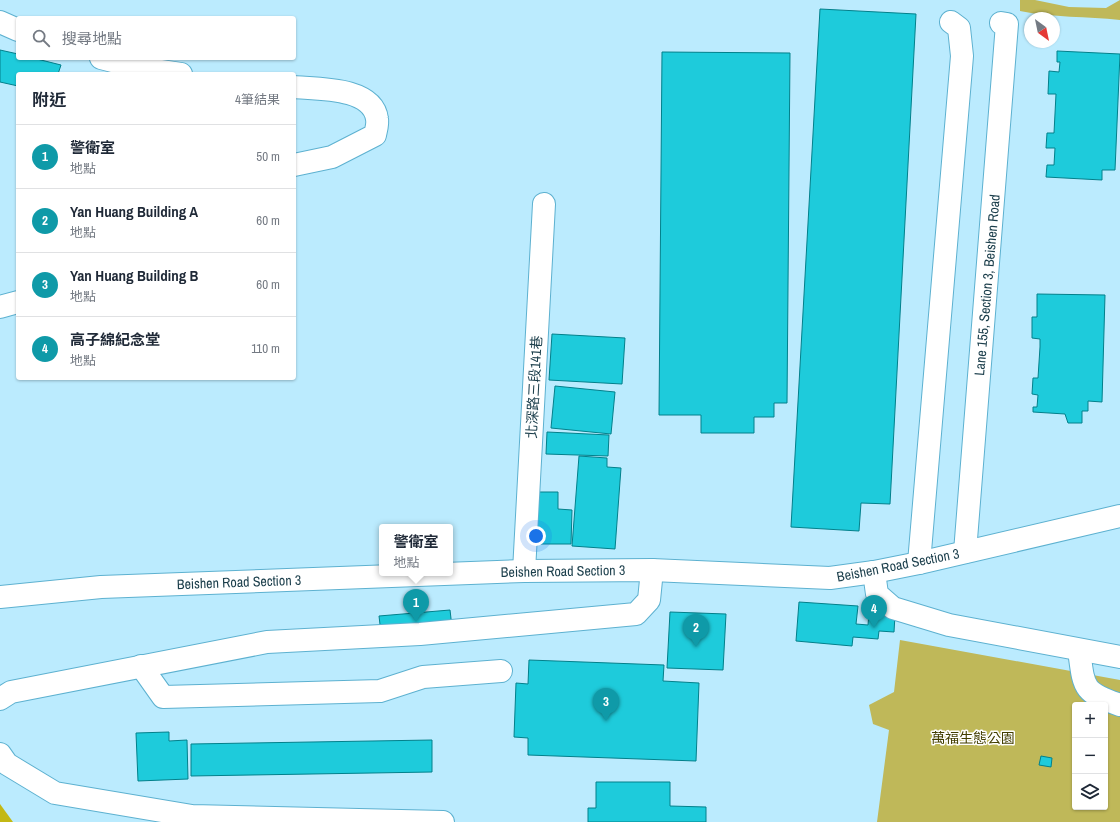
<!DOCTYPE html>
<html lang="zh-TW">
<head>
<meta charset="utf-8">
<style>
	body { margin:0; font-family:"Archivo Narrow","Noto Sans TC",sans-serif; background:#f2f2f3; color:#1f2937 }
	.controls { position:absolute; right:12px; bottom:12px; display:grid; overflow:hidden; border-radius:4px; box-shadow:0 1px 3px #0004 }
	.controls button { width:36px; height:36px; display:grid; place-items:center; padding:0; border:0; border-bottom:1px solid #e0e1e3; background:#fff; color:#1f2937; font:20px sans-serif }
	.compass { position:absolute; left:1024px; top:12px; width:36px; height:36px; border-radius:50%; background:#fff; box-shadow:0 1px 3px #0004; rotate:147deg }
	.you { position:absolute; left:536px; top:536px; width:14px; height:14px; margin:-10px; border:3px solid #fff; border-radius:50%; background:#1a73e8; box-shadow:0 0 0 6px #1a73e833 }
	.badge { display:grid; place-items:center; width:26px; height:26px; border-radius:50%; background:#8c4522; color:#fff; font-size:13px; font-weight:700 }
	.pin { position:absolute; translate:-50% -33px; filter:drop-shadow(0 1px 2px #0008) }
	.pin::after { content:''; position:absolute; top:21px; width:14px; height:12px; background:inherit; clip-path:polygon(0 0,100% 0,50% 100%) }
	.popup { position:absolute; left:379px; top:524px; width:74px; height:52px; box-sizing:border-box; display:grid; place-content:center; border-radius:4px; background:#fff; filter:drop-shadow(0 1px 3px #0005); font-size:13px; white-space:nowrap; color:#747a83 }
	.popup b { font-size:15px; color:#1f2937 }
	.popup::after { content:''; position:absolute; left:50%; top:100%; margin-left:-8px; border:8px solid transparent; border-top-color:#fff }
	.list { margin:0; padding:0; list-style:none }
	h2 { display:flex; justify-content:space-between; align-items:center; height:52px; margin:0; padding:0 16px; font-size:17px }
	h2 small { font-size:13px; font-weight:400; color:#747a83 }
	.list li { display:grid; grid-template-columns:26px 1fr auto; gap:12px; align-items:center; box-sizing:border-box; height:64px; padding:0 16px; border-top:1px solid #e0e1e3 }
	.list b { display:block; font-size:15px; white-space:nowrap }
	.list p { margin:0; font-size:13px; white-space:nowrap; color:#747a83 }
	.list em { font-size:13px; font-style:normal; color:#747a83 }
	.icon { flex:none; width:22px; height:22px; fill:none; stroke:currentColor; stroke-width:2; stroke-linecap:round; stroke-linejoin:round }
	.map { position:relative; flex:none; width:1120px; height:822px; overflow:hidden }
	.search { position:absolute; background:#fff; box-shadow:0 1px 3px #0004; left:16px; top:16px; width:280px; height:44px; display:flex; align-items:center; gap:10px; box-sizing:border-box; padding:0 14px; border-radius:4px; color:#747a83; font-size:15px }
	.panel { position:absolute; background:#fff; box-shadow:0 1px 3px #0004; left:16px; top:72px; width:280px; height:308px; border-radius:4px }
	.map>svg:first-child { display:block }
	.green { fill:#bfb859; fill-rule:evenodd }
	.forest { fill:#c3b814 }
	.building { fill:#1ecbdb; stroke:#02808b }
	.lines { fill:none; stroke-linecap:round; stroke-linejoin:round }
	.minor-casing { stroke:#5db1d0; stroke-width:24 }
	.major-casing { stroke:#5db1d0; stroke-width:24 }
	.minor { stroke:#fff; stroke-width:22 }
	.major { stroke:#fff; stroke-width:22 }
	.labels { text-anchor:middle; stroke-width:3; stroke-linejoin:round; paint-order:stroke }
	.street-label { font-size:14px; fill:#1b3e4b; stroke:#fff }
	.park-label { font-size:14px; fill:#433e00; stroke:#fff }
</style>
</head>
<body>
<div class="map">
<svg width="1120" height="822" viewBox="0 0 1120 822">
	<rect width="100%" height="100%" fill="#bbebfe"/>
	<!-- green -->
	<g class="green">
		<path d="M1020,0H1035L1069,7L1106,8L1120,0V20C1087,16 1053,18 1020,11Z"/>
		<path d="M900,640L1120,680V822H877L889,730L873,724L869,705L894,692ZM1075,705H1105V807H1075Z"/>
	</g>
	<!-- forest -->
	<path class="forest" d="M0,804L13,822H0Z"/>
	<!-- building -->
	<g class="building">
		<path d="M820,9L916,14L890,504L861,503L859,531L791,527Z"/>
		<path d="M0,50L18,54V58H33L61,65L58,74H18V86L0,82Z"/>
		<path d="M1057,51L1120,54L1115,170H1102V180L1046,177L1047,165H1054L1055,148H1046L1047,133H1054L1056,94H1048L1049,71L1059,72L1060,62H1057Z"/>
		<path d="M662,52L790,53L787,403H774V417H754V433H701V415H659Z"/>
		<path d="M1037,294L1105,295L1102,402L1088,401V411H1082V423H1068L1065,414L1033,412V407H1037L1038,395L1032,394L1033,378H1038L1040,347V339L1032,338V317H1037Z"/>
		<path d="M552,334L625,338L622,384L549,380Z"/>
		<path d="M555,386L615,392L611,434L551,428Z"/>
		<path d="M547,432L609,435L608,456L546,454Z"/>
		<path d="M579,456L607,458V467L621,468L615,549L572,546Z"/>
		<path d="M537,492H558V509L572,510L571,544H536Z"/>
		<path d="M799,602L858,606L856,624L868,625L869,613L895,615L894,632L879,631L878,639L853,637L852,646L796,641Z"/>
		<path d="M450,610L452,627L381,633L379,616Z"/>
		<path d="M670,612L726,614L723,670L667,668Z"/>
		<path d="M529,660L664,665L663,681L699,683L696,761L528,755V738L514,737L516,683L528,684Z"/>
		<path d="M169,732V741L187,740L188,779L138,781L136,733Z"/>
		<path d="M432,740V772L191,776V744Z"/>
		<path d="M1041,756L1052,758L1051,767L1039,765Z"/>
		<path d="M596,782H670V806L706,807V822H588V808H596Z"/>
	</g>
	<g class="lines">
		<defs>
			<g id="minor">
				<path d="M0,22L18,30"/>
				<path d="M101,58L140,68L181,74"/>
				<path d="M294,87C318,89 373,87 377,119C378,124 376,130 375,135L332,157L294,165"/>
				<path d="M0,307L18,302"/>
				<path d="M965,552L1007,24L1001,23"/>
				<path d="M919,563L962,56L959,28L951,22"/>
				<path d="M524,571L544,204"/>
				<path d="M874,572L877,594L893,608L949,625L1120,657"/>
				<path d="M1079,650C1084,688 1082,692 1120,705"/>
				<path d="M141,666L163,697L380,691L423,677L501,671"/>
				<path d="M0,699L11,692L267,642L420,634L636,614L649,600L652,570"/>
				<path d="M0,754L7,764L55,793L192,816L443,822"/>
			</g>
			<path id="major" d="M0,597L101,587L524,571L652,570L830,578L874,572L919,563L1120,516"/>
		</defs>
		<!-- minor casing -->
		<use href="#minor" class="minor-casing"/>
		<!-- major casing -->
		<use href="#major" class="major-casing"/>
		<!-- minor -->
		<use href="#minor" class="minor"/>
		<!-- major -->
		<use href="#major" class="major"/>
	</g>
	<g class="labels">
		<!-- street labels -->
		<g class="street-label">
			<text transform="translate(987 285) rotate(-85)" y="5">Lane 155, Section 3, Beishen Road</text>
			<text transform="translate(534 387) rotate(-87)" y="5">北深路三段141巷</text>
			<text transform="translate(898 565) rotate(-11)" y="5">Beishen Road Section 3</text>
			<text transform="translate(563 571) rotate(-1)" y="5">Beishen Road Section 3</text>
			<text transform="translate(239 582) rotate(-2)" y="5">Beishen Road Section 3</text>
		</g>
		<!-- park labels -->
		<g class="park-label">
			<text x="973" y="743">萬福生態公園</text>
		</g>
	</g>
</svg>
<div class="controls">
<button>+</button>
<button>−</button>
<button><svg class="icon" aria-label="layers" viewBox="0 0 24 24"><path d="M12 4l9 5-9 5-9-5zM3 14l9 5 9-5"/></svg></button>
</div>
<svg class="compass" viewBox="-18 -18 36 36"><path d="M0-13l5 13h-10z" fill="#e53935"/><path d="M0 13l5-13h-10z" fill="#747a83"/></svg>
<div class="you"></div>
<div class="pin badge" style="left:416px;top:622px;background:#0f9aa8">1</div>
<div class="popup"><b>警衛室</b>地點</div>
<div class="pin badge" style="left:696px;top:647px;background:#0f9aa8">2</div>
<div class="pin badge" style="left:606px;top:721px;background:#0f9aa8">3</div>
<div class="pin badge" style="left:874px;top:628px;background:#0f9aa8">4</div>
<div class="search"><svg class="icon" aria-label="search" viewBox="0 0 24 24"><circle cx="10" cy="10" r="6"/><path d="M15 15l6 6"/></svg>搜尋地點</div>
<section class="panel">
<h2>附近<small>4筆結果</small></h2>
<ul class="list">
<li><span class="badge" style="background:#0f9aa8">1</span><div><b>警衛室</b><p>地點</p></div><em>50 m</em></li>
<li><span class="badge" style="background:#0f9aa8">2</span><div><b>Yan Huang Building A</b><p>地點</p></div><em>60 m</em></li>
<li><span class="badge" style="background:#0f9aa8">3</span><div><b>Yan Huang Building B</b><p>地點</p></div><em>60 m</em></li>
<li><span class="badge" style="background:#0f9aa8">4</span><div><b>高子綿紀念堂</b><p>地點</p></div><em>110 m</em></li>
</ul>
</section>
</div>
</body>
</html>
